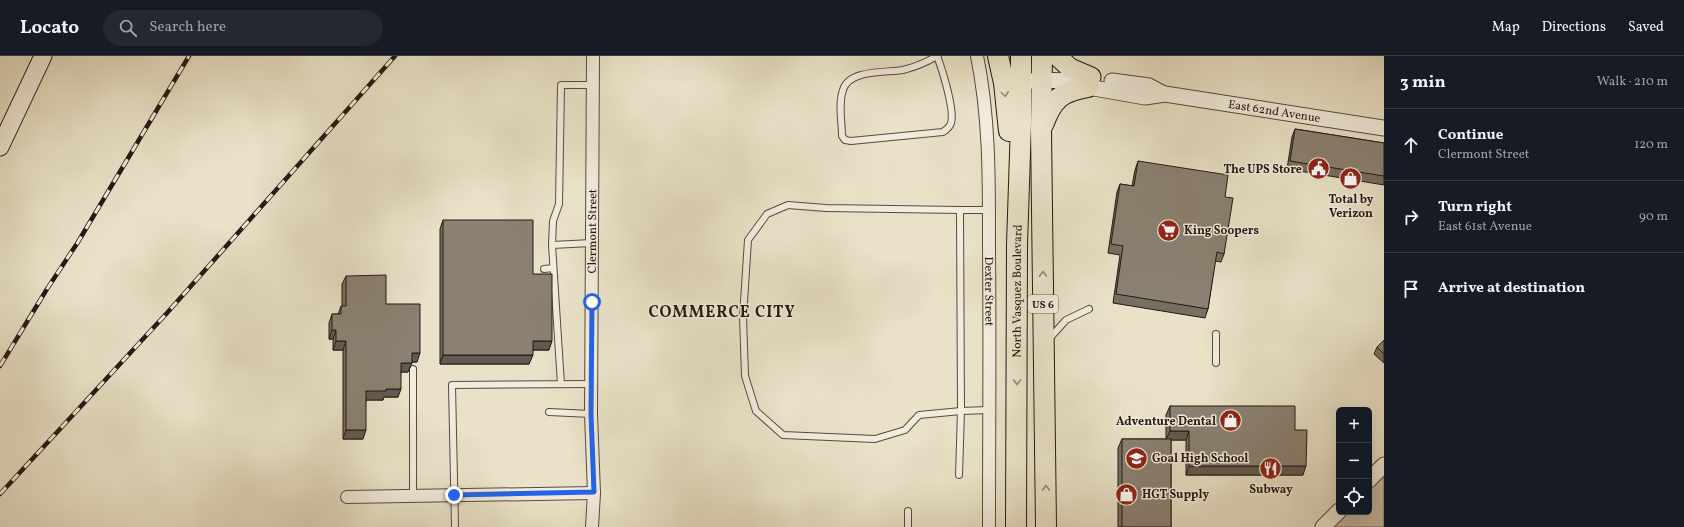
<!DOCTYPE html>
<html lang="en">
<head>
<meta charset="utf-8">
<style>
	body { margin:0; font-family:Vollkorn,serif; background:#242831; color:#f1f3f6 }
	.controls { position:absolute; right:12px; bottom:12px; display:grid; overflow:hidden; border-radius:6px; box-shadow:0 4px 16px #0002 }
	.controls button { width:36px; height:36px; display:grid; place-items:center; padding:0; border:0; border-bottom:1px solid #363941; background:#171b24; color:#f1f3f6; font:20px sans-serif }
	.stop { position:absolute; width:12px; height:12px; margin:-9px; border:3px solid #2563eb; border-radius:50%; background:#fff }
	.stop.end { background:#2563eb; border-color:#fff; box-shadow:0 1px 4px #0008 }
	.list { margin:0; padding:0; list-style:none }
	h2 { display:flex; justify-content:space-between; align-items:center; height:52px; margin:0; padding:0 16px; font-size:17px }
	h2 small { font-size:13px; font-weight:400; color:#9ea1a6 }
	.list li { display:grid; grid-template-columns:26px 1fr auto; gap:12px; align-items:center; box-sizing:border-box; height:72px; padding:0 16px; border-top:1px solid #363941 }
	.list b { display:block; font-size:15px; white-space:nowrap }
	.list p { margin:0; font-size:13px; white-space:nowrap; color:#9ea1a6 }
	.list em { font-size:13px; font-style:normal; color:#9ea1a6 }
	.icon { flex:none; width:22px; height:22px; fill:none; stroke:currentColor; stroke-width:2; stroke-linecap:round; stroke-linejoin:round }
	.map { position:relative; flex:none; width:1384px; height:471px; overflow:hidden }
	header { display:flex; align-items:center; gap:24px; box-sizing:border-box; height:56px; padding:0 20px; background:#171b24; border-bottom:1px solid #363941 }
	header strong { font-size:19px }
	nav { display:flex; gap:22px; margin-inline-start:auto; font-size:14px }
	.search { width:280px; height:36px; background:#242831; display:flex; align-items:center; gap:10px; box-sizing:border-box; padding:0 14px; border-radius:22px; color:#9ea1a6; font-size:15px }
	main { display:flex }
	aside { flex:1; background:#171b24 }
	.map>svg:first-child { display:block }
	.green { fill:#c8c0a9; stroke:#766c5e }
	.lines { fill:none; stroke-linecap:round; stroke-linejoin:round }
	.service-casing { stroke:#554a41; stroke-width:8 }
	.minor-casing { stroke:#554a41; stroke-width:14 }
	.tertiary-casing { stroke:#554a41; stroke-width:17 }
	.secondary-casing { stroke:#241814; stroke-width:19 }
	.primary-casing { stroke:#241814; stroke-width:21 }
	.trunk-casing { stroke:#241814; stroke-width:22 }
	.service { stroke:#f1ecdb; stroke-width:6 }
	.minor { stroke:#f1ecdb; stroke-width:12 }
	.tertiary { stroke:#f1ecdb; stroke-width:15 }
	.secondary { stroke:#f1ecdb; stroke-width:17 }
	.primary { stroke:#e9e2c8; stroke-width:19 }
	.trunk { stroke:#e9e2c8; stroke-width:20 }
	.rail-casing { stroke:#241814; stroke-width:4.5 }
	.rail { stroke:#f1ecdb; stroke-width:3; stroke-dasharray:9; stroke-linecap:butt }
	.wall { fill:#776f62; stroke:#241814 }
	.shaded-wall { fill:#615a50; stroke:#241814 }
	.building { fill:#8a8172; stroke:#241814 }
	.oneway { stroke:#908777 }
	.route { stroke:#2563eb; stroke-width:5 }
	.labels { text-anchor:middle; stroke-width:3; stroke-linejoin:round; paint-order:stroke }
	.shield { fill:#f1ecdb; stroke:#625850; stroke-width:1 }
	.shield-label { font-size:11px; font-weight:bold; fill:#241814 }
	.street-label { font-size:12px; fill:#241814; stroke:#f1ecdb }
	.poi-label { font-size:12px; font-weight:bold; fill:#241814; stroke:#f1ecdb; text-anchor:start }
	.district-label { font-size:16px; font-weight:bold; letter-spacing:1px; fill:#241814; stroke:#f1ecdb }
</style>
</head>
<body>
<header>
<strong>Locato</strong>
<div class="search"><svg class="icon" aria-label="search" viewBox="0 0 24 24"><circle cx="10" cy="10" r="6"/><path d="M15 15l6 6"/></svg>Search here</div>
<nav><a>Map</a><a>Directions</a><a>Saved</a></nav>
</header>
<main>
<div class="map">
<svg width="1384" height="471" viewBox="0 0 1384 471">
	<rect width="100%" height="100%" fill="#e9e2c8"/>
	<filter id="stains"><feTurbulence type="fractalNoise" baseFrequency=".005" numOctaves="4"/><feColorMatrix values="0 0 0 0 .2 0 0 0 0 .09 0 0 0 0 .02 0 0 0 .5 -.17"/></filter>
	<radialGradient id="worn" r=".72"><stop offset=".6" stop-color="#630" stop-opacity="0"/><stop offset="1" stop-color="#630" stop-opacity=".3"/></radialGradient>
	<!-- green -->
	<path class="green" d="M1384,409V471H1323L1339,456H1369V424Z"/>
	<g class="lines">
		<defs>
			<g id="service">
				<path d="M937,0C942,13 955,54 951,67C950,71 946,74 943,76L851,85L845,84L842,80C842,66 838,48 843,34C849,13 886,17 903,14C915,11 927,6 937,0H938"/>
				<path d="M989,154H960L961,355L989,354"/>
				<path d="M552,189L553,165L559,148L561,29H593"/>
				<path d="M544,213L553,212"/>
				<path d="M1049,283L1066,264L1089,253"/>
				<path d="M1216,307V278"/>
				<path d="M413,313V440"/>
				<path d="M561,328L552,189L592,187"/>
				<path d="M549,356L591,358"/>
				<path d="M959,419L961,355L919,359L905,374L875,383L783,379L756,355L745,320L743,261L748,184L767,158L788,149L826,152L960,154"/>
				<path d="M455,471L452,329L591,328"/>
				<path d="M908,471V455"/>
			</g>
			<g id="minor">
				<path id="s1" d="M977,0C990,63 989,129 989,193C990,286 989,378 989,471"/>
				<path d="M347,441L594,437"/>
				<path id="s2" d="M592,471L594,437L591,358L593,0"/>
			</g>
			<g id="tertiary">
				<path d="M1031,25L1077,24L1088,22"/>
				<path d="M1112,25L1149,30L1164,38"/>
				<path id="s3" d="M1079,26L1088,31L1145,41L1165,38L1384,72"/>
				<path d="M1369,424L1384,409"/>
				<path d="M1323,471L1339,455"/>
			</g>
			<path id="secondary" d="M0,91L43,0"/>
			<path id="primary" d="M1057,0L1070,12L1091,21"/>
			<g id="trunk">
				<path d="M998,0L1004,27L1009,75"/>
				<path d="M1042,0L1041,74L1046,471"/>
				<path d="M1043,69C1053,42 1061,36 1088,31"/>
				<path id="s4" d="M1016,471L1017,189L1021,67V0"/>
			</g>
		</defs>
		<!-- service casing -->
		<use href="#service" class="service-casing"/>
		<!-- minor casing -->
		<use href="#minor" class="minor-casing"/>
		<!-- tertiary casing -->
		<use href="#tertiary" class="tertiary-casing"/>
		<!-- secondary casing -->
		<use href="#secondary" class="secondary-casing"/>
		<!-- primary casing -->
		<use href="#primary" class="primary-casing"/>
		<!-- trunk casing -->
		<use href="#trunk" class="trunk-casing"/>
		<!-- service -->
		<use href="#service" class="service"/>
		<!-- minor -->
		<use href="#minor" class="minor"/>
		<!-- tertiary -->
		<use href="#tertiary" class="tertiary"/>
		<!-- secondary -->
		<use href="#secondary" class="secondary"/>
		<!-- primary -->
		<use href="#primary" class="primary"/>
		<!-- trunk -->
		<use href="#trunk" class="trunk"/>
		<defs>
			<g id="rail">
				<path d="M0,310L47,233L78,186L189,0"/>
				<path d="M0,438L167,257L395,0"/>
			</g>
		</defs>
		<!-- rail casing -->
		<use href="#rail" class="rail-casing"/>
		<!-- rail -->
		<use href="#rail" class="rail"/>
	</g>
	<!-- wall -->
	<g class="wall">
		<path d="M1295,73L1384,87V129L1287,113L1292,81Z"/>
		<path d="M1138,105L1225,141L1224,198L1221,206L1215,205L1208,253L1205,262L1113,247L1120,199L1108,197L1117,136L1120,128L1132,130L1135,114Z"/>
		<path d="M443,164L533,218L549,294H533L529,308H440V173Z"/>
		<path d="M346,220L386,248L417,306H412L408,316H401L398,341H384L383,344H366L363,383H343V294H333V283H329V267L332,258H338L341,250H342V228Z"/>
		<path d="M1384,284V307L1374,298L1377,291Z"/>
		<path d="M1170,350L1295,374L1303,419H1186V384H1171V471H1118V392L1122,383H1166V359Z"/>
	</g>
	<!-- shaded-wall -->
	<g class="shaded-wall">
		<path d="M332,274H336L333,283H329Z"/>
		<path d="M336,285H346L343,294H333Z"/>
		<path d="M533,285H552L549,294H529Z"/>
		<path d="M412,297H420L417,306H409Z"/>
		<path d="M443,299H533L529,308H440Z"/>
		<path d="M401,307H412L408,316H398Z"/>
		<path d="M386,333H401L398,341H384L383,344H363L366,335Z"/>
		<path d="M346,374H366L363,383H343Z"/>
		<path d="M1170,375H1189L1186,384H1166Z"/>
		<path d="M1189,410H1306L1303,419H1186Z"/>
	</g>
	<!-- building -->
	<g class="building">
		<path d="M1295,73L1384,87V120L1290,105Z"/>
		<path d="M1138,105L1228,119L1225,141L1233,142L1224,198L1217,196L1208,253L1116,238L1123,190L1111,188L1120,128L1134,130Z"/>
		<path d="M443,164H533V218H552V285H533V299H443Z"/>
		<path d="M386,219V248H420V297H412V307H401V333H386V335H366V374H346V285H336V274H332V258H341V250H346V220Z"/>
		<path d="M1384,284V298L1377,291Z"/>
		<path d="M1170,350H1295V374H1307L1306,410H1189V375H1170Z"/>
		<rect x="1122" y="383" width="49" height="88"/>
	</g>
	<!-- one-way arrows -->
	<defs><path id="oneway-chevron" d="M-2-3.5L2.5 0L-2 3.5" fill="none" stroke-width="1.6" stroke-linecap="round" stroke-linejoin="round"/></defs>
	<g class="oneway">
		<use href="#oneway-chevron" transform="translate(1005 38) rotate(82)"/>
		<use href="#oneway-chevron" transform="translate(1043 218) rotate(-91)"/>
		<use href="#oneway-chevron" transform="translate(1017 326) rotate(90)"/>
		<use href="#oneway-chevron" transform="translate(1046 432) rotate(-91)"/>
	</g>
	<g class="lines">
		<!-- route -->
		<path class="route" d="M454,439L594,436L591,358L592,246"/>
	</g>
	<!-- icons -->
	<defs>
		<symbol id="civic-disc" viewBox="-11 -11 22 22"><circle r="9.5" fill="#8f2418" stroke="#f1ecdb"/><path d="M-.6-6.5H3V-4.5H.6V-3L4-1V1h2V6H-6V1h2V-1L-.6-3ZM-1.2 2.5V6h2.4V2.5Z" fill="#fff"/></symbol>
		<symbol id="shop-disc" viewBox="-11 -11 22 22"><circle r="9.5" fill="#8f2418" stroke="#f1ecdb"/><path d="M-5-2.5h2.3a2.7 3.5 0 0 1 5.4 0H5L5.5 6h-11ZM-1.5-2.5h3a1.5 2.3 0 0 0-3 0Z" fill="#fff"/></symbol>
		<symbol id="supermarket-disc" viewBox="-11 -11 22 22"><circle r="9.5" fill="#8f2418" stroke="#f1ecdb"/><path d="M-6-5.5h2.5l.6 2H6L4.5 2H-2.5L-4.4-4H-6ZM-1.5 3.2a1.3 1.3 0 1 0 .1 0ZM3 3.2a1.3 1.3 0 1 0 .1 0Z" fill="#fff"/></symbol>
		<symbol id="school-disc" viewBox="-11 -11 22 22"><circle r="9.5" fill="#8f2418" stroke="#f1ecdb"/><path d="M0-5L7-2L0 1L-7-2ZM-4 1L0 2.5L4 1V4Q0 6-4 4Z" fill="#fff"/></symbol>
		<symbol id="restaurant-disc" viewBox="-11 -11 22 22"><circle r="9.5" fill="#8f2418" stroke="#f1ecdb"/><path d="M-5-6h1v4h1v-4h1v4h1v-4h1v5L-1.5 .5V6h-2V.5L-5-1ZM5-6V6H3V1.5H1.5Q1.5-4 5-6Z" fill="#fff"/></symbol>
	</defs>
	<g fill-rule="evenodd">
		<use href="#civic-disc" x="1306" y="100" width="25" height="25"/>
		<use href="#shop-disc" x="1338" y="110" width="25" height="25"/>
		<use href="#supermarket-disc" x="1156" y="162" width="25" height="25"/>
		<use href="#shop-disc" x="1218" y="352" width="25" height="25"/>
		<use href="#school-disc" x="1124" y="390" width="25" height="25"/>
		<use href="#restaurant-disc" x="1258" y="400" width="25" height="25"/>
		<use href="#shop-disc" x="1114" y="426" width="25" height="25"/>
	</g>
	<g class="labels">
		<!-- shield labels -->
		<rect class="shield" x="1028" y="239" width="30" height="18" rx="3"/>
		<g class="shield-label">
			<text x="1043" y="252">US 6</text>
		</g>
		<!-- street labels -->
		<g class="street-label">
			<text dy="4" stroke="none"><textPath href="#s3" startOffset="199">East 62nd Avenue</textPath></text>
			<text dy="4" stroke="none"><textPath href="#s2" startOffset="296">Clermont Street</textPath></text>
			<text dy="4" stroke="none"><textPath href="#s1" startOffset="236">Dexter Street</textPath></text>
			<text dy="4" stroke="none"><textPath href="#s4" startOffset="236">North Vasquez Boulevard</textPath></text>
		</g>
		<!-- poi labels -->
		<g class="poi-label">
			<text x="1302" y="117" text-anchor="end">The UPS Store</text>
			<text x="1351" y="147" text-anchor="middle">Total by<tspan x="1351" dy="14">Verizon</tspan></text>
			<text x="1184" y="178">King Soopers</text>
			<text x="1216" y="369" text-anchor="end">Adventure Dental</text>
			<text x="1152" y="406">Goal High School</text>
			<text x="1271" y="437" text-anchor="middle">Subway</text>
			<text x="1142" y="442">HGT Supply</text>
		</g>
		<!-- district labels -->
		<g class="district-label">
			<text x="722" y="261">COMMERCE CITY</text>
		</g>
	</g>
	<rect width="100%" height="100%" filter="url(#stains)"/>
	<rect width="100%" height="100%" fill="url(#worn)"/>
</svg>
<div class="controls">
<button>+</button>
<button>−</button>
<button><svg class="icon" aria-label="locate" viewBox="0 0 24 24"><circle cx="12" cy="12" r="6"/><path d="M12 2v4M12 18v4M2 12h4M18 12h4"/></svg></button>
</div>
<div class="stop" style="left:592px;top:246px"></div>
<div class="stop end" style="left:454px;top:439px"></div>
</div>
<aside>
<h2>3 min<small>Walk · 210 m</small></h2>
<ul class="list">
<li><svg class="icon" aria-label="ahead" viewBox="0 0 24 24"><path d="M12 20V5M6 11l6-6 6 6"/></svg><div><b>Continue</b><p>Clermont Street</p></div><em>120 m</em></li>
<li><svg class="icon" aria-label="right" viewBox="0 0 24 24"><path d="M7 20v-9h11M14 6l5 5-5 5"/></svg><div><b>Turn right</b><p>East 61st Avenue</p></div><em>90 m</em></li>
<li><svg class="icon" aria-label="arrive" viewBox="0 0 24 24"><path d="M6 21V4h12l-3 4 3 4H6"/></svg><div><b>Arrive at destination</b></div></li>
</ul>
</aside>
</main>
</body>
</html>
